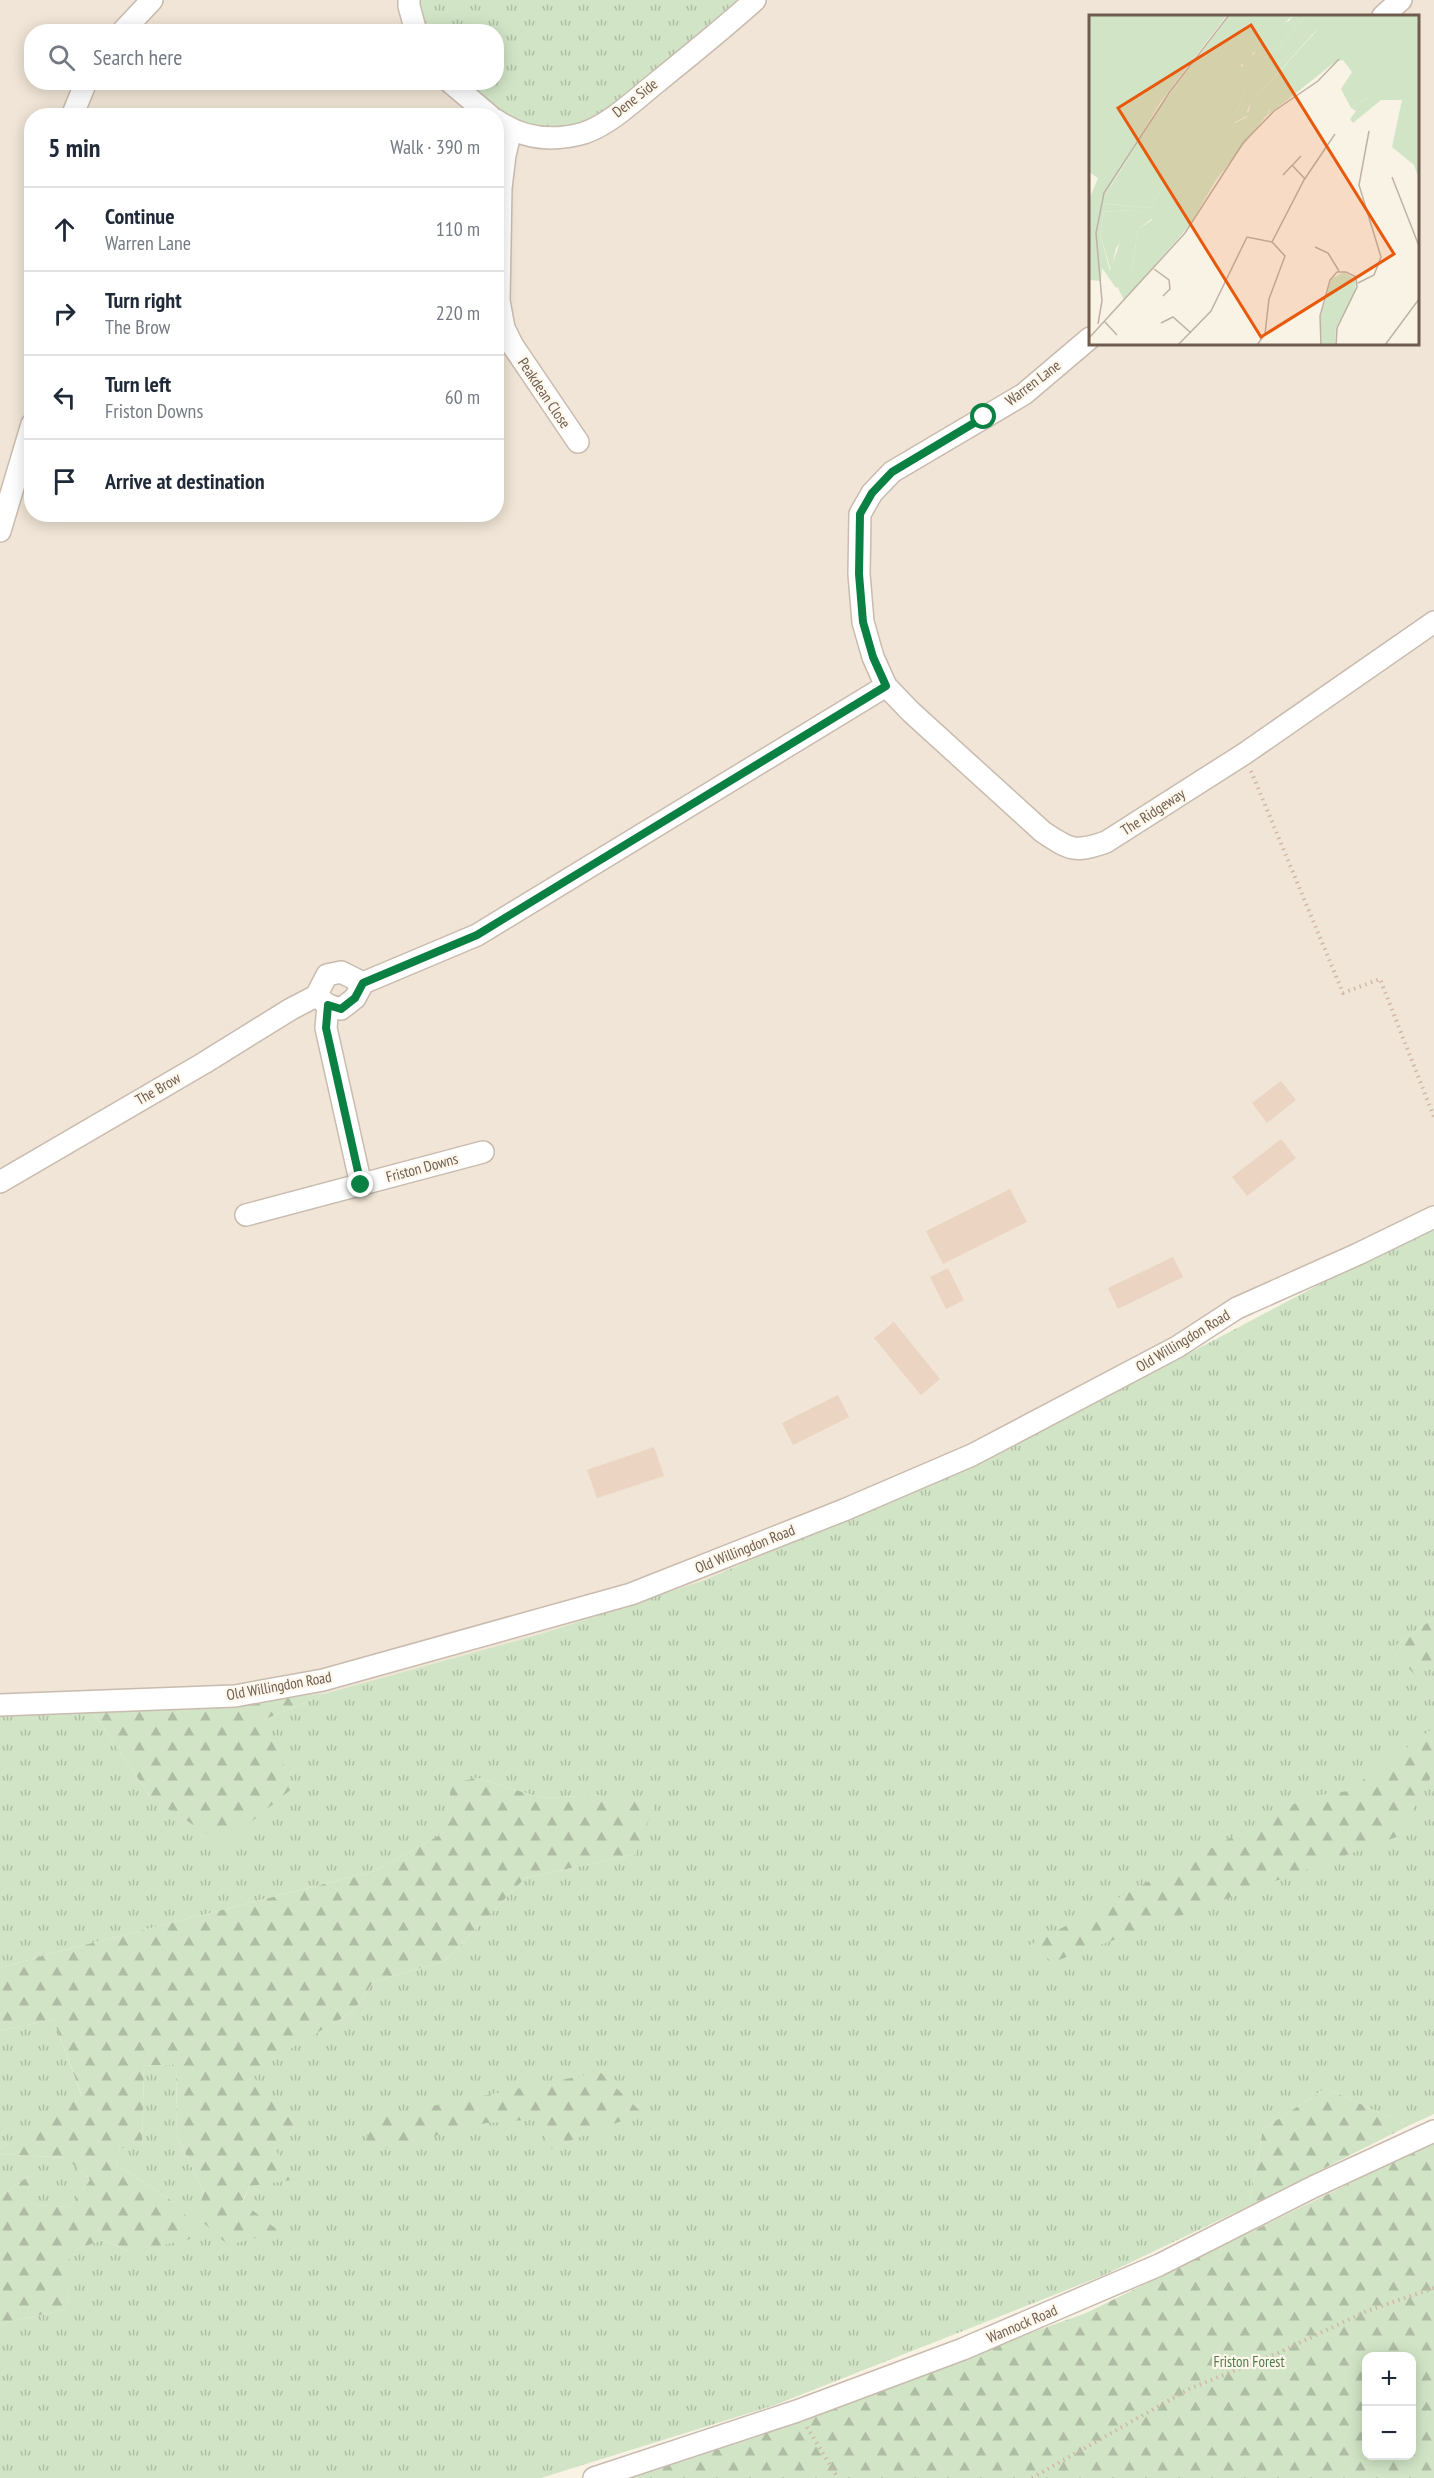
<!DOCTYPE html>
<html lang="en">
<head>
<meta charset="utf-8">
<style>
	body { margin:0; font-family:"PT Sans Narrow",sans-serif; background:#f2f2f3; color:#1f2937 }
	.controls { position:absolute; right:18px; bottom:18px; display:grid; overflow:hidden; border-radius:12px; box-shadow:0 3px 15px #0003 }
	.controls button { width:54px; height:54px; display:grid; place-items:center; padding:0; border:0; border-bottom:2px solid #e0e1e3; background:#fff; color:#1f2937; font:30px sans-serif }
	.stop { position:absolute; width:18px; height:18px; margin:-14px; border:4px solid #0b8043; border-radius:50%; background:#fff }
	.stop.end { background:#0b8043; border-color:#fff; box-shadow:0 2px 6px #0008 }
	.list { margin:0; padding:0; list-style:none }
	h2 { display:flex; justify-content:space-between; align-items:center; height:78px; margin:0; padding:0 24px; font-size:26px }
	h2 small { font-size:20px; font-weight:400; color:#747a83 }
	.list li { display:grid; grid-template-columns:39px 1fr auto; gap:18px; align-items:center; box-sizing:border-box; height:84px; padding:0 24px; border-top:2px solid #e0e1e3 }
	.list b { display:block; font-size:22px; white-space:nowrap }
	.list p { margin:0; font-size:20px; white-space:nowrap; color:#747a83 }
	.list em { font-size:20px; font-style:normal; color:#747a83 }
	.icon { flex:none; width:33px; height:33px; fill:none; stroke:currentColor; stroke-width:2; stroke-linecap:round; stroke-linejoin:round }
	.map { position:relative; flex:none; width:1434px; height:2478px; overflow:hidden }
	.search { position:absolute; background:#fff; box-shadow:0 3px 15px #0003; left:24px; top:24px; width:480px; height:66px; display:flex; align-items:center; gap:15px; box-sizing:border-box; padding:0 21px; border-radius:24px; color:#747a83; font-size:22px }
	.panel { position:absolute; background:#fff; box-shadow:0 3px 15px #0003; left:24px; top:108px; width:480px; height:414px; border-radius:24px }
	.map>svg:first-child { display:block }
	.residential { fill:#f0e5d6; fill-rule:evenodd }
	.grass { fill:url(#grass-tufts) }
	.forest { fill:url(#forest-firs); fill-rule:evenodd }
	.building { fill:#ebd4c1 }
	.lines { fill:none; stroke-linecap:round; stroke-linejoin:round }
	.minor-casing { stroke:#c9bbae; stroke-width:24 }
	.path { stroke:#d0b8a5; stroke-width:4; stroke-dasharray:1.5 4.5; stroke-linecap:butt }
	.minor { stroke:#fff; stroke-width:21 }
	.route { stroke:#0b8043; stroke-width:8 }
	.labels { text-anchor:middle; stroke-width:4.5; stroke-linejoin:round; paint-order:stroke }
	.street-label { font-size:15px; fill:#6f5c4e; stroke:#fdf7ec }
	.park-label { font-size:15px; fill:#557a4b; stroke:#fdf7ec }
	.inset-road { fill:none; stroke:#beb2a4; stroke-width:1.5 }
	.view { fill:#e8590c; fill-opacity:0.15; stroke:#e8590c; stroke-width:3 }
	.inset-edge { fill:none; stroke:#6f5c4e; stroke-width:3 }
</style>
</head>
<body>
<div class="map">
<svg width="1434" height="2478" viewBox="0 0 1434 2478">
	<defs>
		<pattern id="grass-tufts" width="24" height="20" patternUnits="userSpaceOnUse" patternTransform="scale(1.5)"><rect width="24" height="20" fill="#d1e5c6"/><path d="M3 7l-1-3M5 7V3M7 7l1-3M15 17l-1-3M17 17v-4M19 17l1-3" fill="none" stroke="#aebda3"/></pattern>
		<pattern id="forest-firs" width="22" height="20" patternUnits="userSpaceOnUse" patternTransform="scale(1.5)"><rect width="22" height="20" fill="#d1e5c6"/><path d="M5 1l3.5 6h-7zM16 11l3.5 6h-7z" fill="#aebda3"/></pattern>
	</defs>
	<rect width="100%" height="100%" fill="#f9f3e6"/>
	<!-- residential -->
	<path class="residential" d="M0,0H1434V1223L1237,1322L1019,1443L705,1580L544,1633L327,1693L182,1708L0,1717ZM1090,16H1418V344H1090ZM32,32H496V82H32ZM32,116H496V514H32Z"/>
	<!-- grass -->
	<g class="grass">
		<path d="M417,0H744L607,111L574,128L539,131L507,121L458,83L496,82V32L422,31Z"/>
		<path d="M1434,1224V1618L1391,1649L1416,1675L1434,1666V2114L1408,2126L1326,2088L1263,2129L1249,2206L1102,2276L775,2405L541,2478H0V2324L67,2309L69,2252L102,2240L131,2252L175,2203L116,2164L120,2148H142L144,2066L176,2064L177,2136L204,2193L279,2232L242,2203L250,2186L276,2150L248,2073L354,2011L373,1982L445,1961L525,1878L636,1854L598,1795L542,1798L477,1778L447,1831L375,1871L45,1955L0,1968V1717L93,1712L152,1799L263,1720L327,1693L544,1633L705,1580L1019,1443Z"/>
		<path d="M53,2019L82,2097L0,2149V2031Z"/>
		<path d="M0,2154L66,2158L90,2180L70,2207L33,2205L30,2175L0,2197Z"/>
	</g>
	<!-- forest -->
	<g class="forest">
		<path d="M1434,1618V1666L1416,1676L1391,1649Z"/>
		<path d="M327,1693L263,1720L294,1787L224,1844L152,1799L93,1712L182,1708Z"/>
		<path d="M1432,1729L1434,1731V1771L1399,1836L1053,1962L1028,1946L1307,1797L1348,1791Z"/>
		<path d="M477,1778L542,1798L598,1795L655,1804L636,1854L525,1878L445,1961L373,1982L354,2011L249,2073L298,2120L276,2150L291,2180L250,2186L242,2202L280,2232L228,2245L196,2216L204,2193L177,2136L176,2064L144,2066L142,2148H120L116,2164L175,2203L204,2236L131,2252L102,2240L70,2252L67,2309L0,2324V2197L30,2175L40,2183L34,2205L70,2207L90,2180L66,2158L0,2154V2149L82,2096L53,2019L0,2031V1968L45,1955L375,1871L447,1831L451,1783Z"/>
		<path d="M600,2072L642,2113L549,2149L540,2119L486,2123L362,2154L373,2118Z"/>
		<path d="M1326,2088L1408,2126L1249,2206L1263,2129Z"/>
		<path d="M1434,2142V2478H626L1086,2313ZM1366,2356H1412V2456H1366Z"/>
	</g>
	<!-- building -->
	<g class="building">
		<path d="M1281,1081L1296,1100L1267,1123L1252,1103Z"/>
		<path d="M1281,1139L1296,1158L1247,1196L1232,1177Z"/>
		<path d="M1010,1189L1027,1222L943,1264L926,1231Z"/>
		<path d="M1173,1257L1183,1277L1118,1309L1108,1288Z"/>
		<path d="M948,1268L964,1300L946,1309L930,1277Z"/>
		<path d="M894,1322L940,1379L921,1395L874,1338Z"/>
		<path d="M838,1395L849,1417L793,1445L782,1423Z"/>
		<path d="M654,1447L664,1476L597,1498L587,1470Z"/>
	</g>
	<g class="lines">
		<defs>
			<g id="minor">
				<path d="M409,0V6L416,32"/>
				<path d="M1383,16L1401,0"/>
				<path d="M122,32L152,0"/>
				<path d="M450,82L490,116"/>
				<path d="M72,116L86,82"/>
				<path d="M496,120C523,139 553,142 584,133C609,125 636,99 656,83C689,56 723,29 755,0"/>
				<path d="M511,130L505,155L501,188L499,301L504,328L513,346L578,442"/>
				<path d="M1090,338L1024,394L892,472L872,493L860,514L859,574L863,622L873,657L886,686L911,712L1043,832C1070,850 1075,853 1106,842L1244,754L1434,622"/>
				<path d="M0,531L32,424"/>
				<path d="M316,996L327,975L341,972L363,983"/>
				<path d="M328,1005L326,1028L361,1185"/>
				<path d="M0,1182L204,1063L291,1009L316,996L328,1005L341,1009L355,998L363,983L477,935L886,686"/>
				<path d="M246,1215L483,1152"/>
				<path d="M0,1705L235,1696L323,1680L631,1594L844,1510L972,1455L1177,1347L1237,1308L1358,1254L1434,1217"/>
				<path d="M594,2478L797,2411L963,2349L1159,2265L1313,2187L1434,2131"/>
			</g>
		</defs>
		<!-- minor casing -->
		<use href="#minor" class="minor-casing"/>
		<!-- path -->
		<g class="path">
			<path d="M1251,771L1343,993L1380,979L1434,1117"/>
			<path d="M807,2427L838,2478"/>
			<path d="M1032,2478L1189,2389L1278,2353L1367,2311L1434,2288"/>
		</g>
		<!-- minor -->
		<use href="#minor" class="minor"/>
	</g>
	<g class="lines">
		<!-- route -->
		<path class="route" d="M361,1185L326,1028L328,1005L341,1009L355,998L363,983L477,935L886,686L873,657L863,622L859,574L860,514L872,493L892,472L984,417"/>
	</g>
	<g class="labels">
		<!-- street labels -->
		<g class="street-label">
			<text transform="translate(635 98) rotate(-38)" y="5">Dene Side</text>
			<text transform="translate(1033 383) rotate(-37)" y="5">Warren Lane</text>
			<text transform="translate(544 393) rotate(56)" y="5">Peakdean Close</text>
			<text transform="translate(1153 812) rotate(-33)" y="5">The Ridgeway</text>
			<text transform="translate(158 1089) rotate(-30)" y="5">The Brow</text>
			<text transform="translate(422 1168) rotate(-15)" y="5">Friston Downs</text>
			<text transform="translate(1183 1341) rotate(-31)" y="5">Old Willingdon Road</text>
			<text transform="translate(745 1549) rotate(-22)" y="5">Old Willingdon Road</text>
			<text transform="translate(279 1686) rotate(-10)" y="5">Old Willingdon Road</text>
			<text transform="translate(1022 2324) rotate(-23)" y="5">Wannock Road</text>
		</g>
		<!-- park labels -->
		<g class="park-label">
			<text x="1249" y="2367">Friston Forest</text>
		</g>
	</g>
	<!-- overview -->
	<g transform="translate(1089 15)">
		<rect width="330" height="330" fill="#f9f3e6"/>
		<path d="M141,0H204L163,39L161,45L169,46L172,56L169,58L159,48L151,49L162,62L148,96L139,104L146,108L158,102L162,88L229,14L183,55L176,50L180,40L174,43L171,39L187,35L217,0H330V165L325,150L303,132L313,85L280,82L262,93L252,74L263,57L254,45L246,47L197,86L187,82L177,101L127,165L100,211L35,285L27,269L43,254L49,214L63,205L77,166L61,193L11,188L71,92ZM41,195L54,197L27,233L22,256L11,219L15,197ZM255,257L267,265L266,276L247,313L246,330H233L231,304L242,264Z" fill="#d1e5c6"/>
		<path d="M0,0H138L71,88L11,188L61,193L77,166L81,167L68,200L49,214L43,254L27,273L13,253L12,266L0,265V185L9,163L0,157ZM41,195L53,197L33,221L21,256L11,219L15,197ZM204,0H217L187,35L171,39L174,43L181,40L176,50L183,55L229,13L162,88L158,96L160,100L140,110L139,104L148,96L162,62L155,60L152,54L155,50L150,49L166,38L165,29L182,13L200,6ZM291,81L313,85H292L264,108L261,104L267,96L262,93L280,82ZM178,82H187L197,86L177,101L181,95L174,91ZM94,118L97,119L70,162L69,150Z" fill="#d1e5c6" fill-rule="evenodd"/>
		<path class="inset-road" d="M203,150L216,164M194,160L212,141M303,162L330,231M183,227L215,165L246,119M226,232L239,238L250,256M65,254L80,265L81,274L74,281M269,268L285,260L292,242L270,170L280,116M15,306L28,320M72,308L84,302L102,318M9,309L13,286L7,218L15,178L80,78L140,0M0,323L96,218L154,128L185,96L229,66L250,44M89,330L122,296L158,222L183,227L196,241L180,284L176,319L168,330M232,330L231,301L241,265L248,257H257L267,262L268,272L248,313L247,330M296,330L330,284"/>
		<path class="view" d="M162,10L305,239L172,322L29,93Z"/>
		<rect width="330" height="330" class="inset-edge"/>
	</g>
</svg>
<div class="controls">
<button>+</button>
<button>−</button>
</div>
<div class="stop" style="left:984px;top:417px"></div>
<div class="stop end" style="left:361px;top:1185px"></div>
<div class="search"><svg class="icon" aria-label="search" viewBox="0 0 24 24"><circle cx="10" cy="10" r="6"/><path d="M15 15l6 6"/></svg>Search here</div>
<section class="panel">
<h2>5 min<small>Walk · 390 m</small></h2>
<ul class="list">
<li><svg class="icon" aria-label="ahead" viewBox="0 0 24 24"><path d="M12 20V5M6 11l6-6 6 6"/></svg><div><b>Continue</b><p>Warren Lane</p></div><em>110 m</em></li>
<li><svg class="icon" aria-label="right" viewBox="0 0 24 24"><path d="M7 20v-9h11M14 6l5 5-5 5"/></svg><div><b>Turn right</b><p>The Brow</p></div><em>220 m</em></li>
<li><svg class="icon" aria-label="left" viewBox="0 0 24 24"><path d="M17 20v-9H6M10 6l-5 5 5 5"/></svg><div><b>Turn left</b><p>Friston Downs</p></div><em>60 m</em></li>
<li><svg class="icon" aria-label="arrive" viewBox="0 0 24 24"><path d="M6 21V4h12l-3 4 3 4H6"/></svg><div><b>Arrive at destination</b></div></li>
</ul>
</section>
</div>
</body>
</html>
